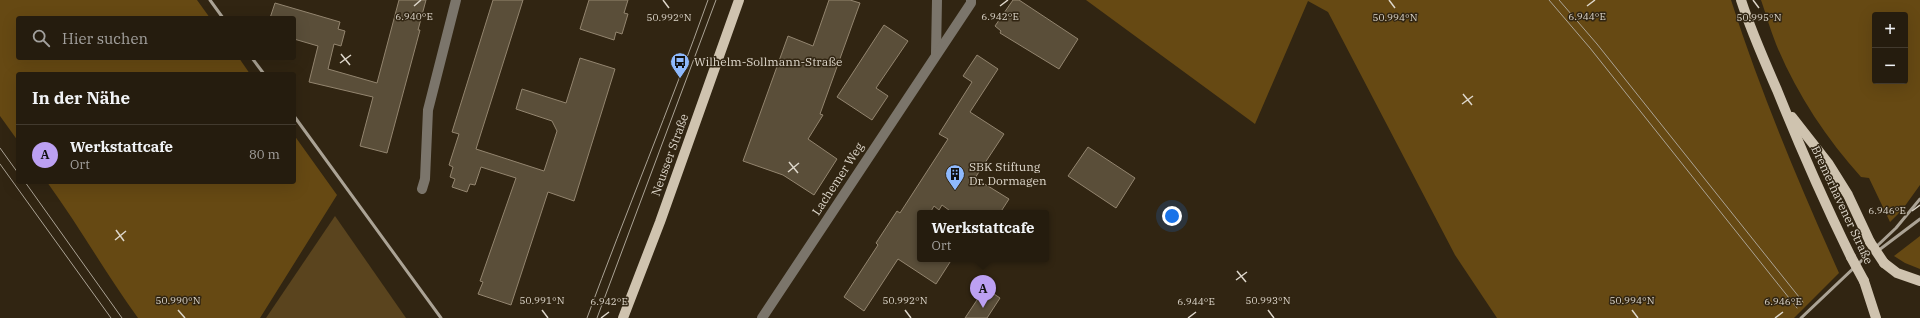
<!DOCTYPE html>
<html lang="de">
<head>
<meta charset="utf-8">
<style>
	body { margin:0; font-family:"IBM Plex Serif",serif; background:#31291c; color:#f1f3f6 }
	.controls { position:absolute; right:12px; top:12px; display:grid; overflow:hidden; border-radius:4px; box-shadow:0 4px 16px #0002 }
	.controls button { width:36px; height:36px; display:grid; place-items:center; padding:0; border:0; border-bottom:1px solid #423a2e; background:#251c0e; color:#f1f3f6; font:20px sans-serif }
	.you { position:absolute; left:1172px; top:216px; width:14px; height:14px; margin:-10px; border:3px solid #fff; border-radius:50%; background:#1a73e8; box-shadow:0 0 0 6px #1a73e833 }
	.badge { display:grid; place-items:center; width:26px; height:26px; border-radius:50%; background:#bca0f2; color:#111; font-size:13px; font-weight:700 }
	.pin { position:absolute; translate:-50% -33px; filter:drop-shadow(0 1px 2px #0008) }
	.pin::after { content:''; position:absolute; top:21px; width:14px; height:12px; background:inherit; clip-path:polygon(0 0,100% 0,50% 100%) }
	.popup { position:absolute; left:917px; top:210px; width:132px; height:52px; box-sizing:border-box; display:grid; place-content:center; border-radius:4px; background:#251c0e; filter:drop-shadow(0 1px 3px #0005); font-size:13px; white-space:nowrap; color:#a3a19e }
	.popup b { font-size:15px; color:#f1f3f6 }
	.popup::after { content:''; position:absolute; left:50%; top:100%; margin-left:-8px; border:8px solid transparent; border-top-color:#251c0e }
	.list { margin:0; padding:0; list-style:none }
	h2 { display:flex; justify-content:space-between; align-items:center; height:52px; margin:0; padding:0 16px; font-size:17px }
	h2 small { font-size:13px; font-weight:400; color:#a3a19e }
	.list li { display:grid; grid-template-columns:26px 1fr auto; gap:12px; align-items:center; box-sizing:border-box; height:60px; padding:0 16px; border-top:1px solid #423a2e }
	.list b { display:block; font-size:15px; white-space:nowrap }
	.list p { margin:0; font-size:13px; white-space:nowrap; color:#a3a19e }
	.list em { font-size:13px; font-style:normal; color:#a3a19e }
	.icon { flex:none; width:22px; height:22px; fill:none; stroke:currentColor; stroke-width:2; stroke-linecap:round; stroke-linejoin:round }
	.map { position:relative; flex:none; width:1920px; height:318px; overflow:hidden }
	.search { position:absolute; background:#251c0e; box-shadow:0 4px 16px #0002; left:16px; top:16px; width:280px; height:44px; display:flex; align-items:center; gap:10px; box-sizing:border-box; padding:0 14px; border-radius:4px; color:#a3a19e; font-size:15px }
	.panel { position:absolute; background:#251c0e; box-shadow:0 4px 16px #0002; left:16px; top:72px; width:280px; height:112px; border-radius:4px }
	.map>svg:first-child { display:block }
	.green { fill:#5a441e }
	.forest { fill:#664913; fill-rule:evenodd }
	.building { fill:#5a4e39; stroke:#93856f }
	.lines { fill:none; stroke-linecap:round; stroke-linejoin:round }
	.minor { stroke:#7b756b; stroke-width:10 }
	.major { stroke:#cfc3af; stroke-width:10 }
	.tram { stroke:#aba395; stroke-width:1 }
	.rail { stroke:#aba395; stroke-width:3 }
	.major-bridge { stroke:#cfc3af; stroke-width:10 }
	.ticks { fill:none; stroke:#ddd6ca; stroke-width:1.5 }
	.labels { text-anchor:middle; stroke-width:3; stroke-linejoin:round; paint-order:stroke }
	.poi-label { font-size:12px; fill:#ddd6ca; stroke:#312512; text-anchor:start }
	.street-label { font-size:12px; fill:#ddd6ca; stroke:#312512 }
	.ticks-label { font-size:10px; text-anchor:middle; fill:#ddd6ca; stroke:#312512; stroke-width:3; stroke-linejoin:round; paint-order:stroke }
</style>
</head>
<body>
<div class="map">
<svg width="1920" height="318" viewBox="0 0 1920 318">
	<rect width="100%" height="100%" fill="#312512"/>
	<!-- green -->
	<path class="green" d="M335,216L406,318H266Z"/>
	<!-- forest -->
	<g class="forest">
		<path d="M0,0H197L210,18H18V58H239L250,74H18V141L0,116Z"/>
		<path d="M1086,0H1731C1761,94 1799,183 1839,273L1794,318H1497L1455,255L1328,12L1308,1L1255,124Z"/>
		<path d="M1761,0H1920V185L1902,210L1890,222L1869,178L1861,177C1826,138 1796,93 1776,44C1770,29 1766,14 1761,0ZM1875,15H1905V81H1875Z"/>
		<path d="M294,135L337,195L260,318H138C106,274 79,226 47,182H294Z"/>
		<path d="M1920,236V269L1905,263L1894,256Z"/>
	</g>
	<!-- building -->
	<g class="building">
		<path d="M399,0H426L418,30H420L387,153L360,146L373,97L309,82L318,46L294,39V18H270L275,3L340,22L338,29L345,31L341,46L334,44L328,69L377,83Z"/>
		<path d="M493,0H523L476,149L544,171L557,131L552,121L516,109L522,89L566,103L580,58L615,69L574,201L548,192L511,305L478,294L483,282L480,281L516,178L481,167L475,185L470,184L467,192L452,187L455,179L450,177L453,167L449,165L459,134L452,132Z"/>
		<path d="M589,0H628L624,13L628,14L622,34L616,32L614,40L580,29Z"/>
		<path d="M829,0H850L860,3L820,114L823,115L808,139L837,159L814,195L783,175L743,161L788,36L813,46Z"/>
		<path d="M1013,0H1019L1078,39L1059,69L1000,33L1001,31L995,26Z"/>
		<path d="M884,25L908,41L876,88L888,96L872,120L837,97Z"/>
		<path d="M977,55L998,69L970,112L1004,134L975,178L1009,199L1000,213H953L942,205L939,210L934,206L930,213H920V259H952L936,284L898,259L864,311L844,297L878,245L876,243L897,211L900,213L948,139L939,134L972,82L963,76Z"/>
		<path d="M1088,147L1135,178L1116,208L1068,176Z"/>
		<path d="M985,288L1000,298L987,318H965Z"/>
	</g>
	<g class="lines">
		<!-- minor -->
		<g class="minor">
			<path d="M936,54L937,0"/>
			<path d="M422,189L425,179L428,110L456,0"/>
			<path d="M762,318L971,3V0"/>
		</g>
		<!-- major -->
		<g class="major">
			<path d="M1741,0C1751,31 1764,60 1777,90C1800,147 1824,202 1851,257"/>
			<path d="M1792,117L1828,163L1848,195L1870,242"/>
			<path d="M1884,263L1897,273L1920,281"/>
			<path d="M1864,281L1876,318"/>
			<path d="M623,318L660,222L739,0"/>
		</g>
		<!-- tram -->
		<g class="tram">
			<path d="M1549,0L1590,48L1797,308"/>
			<path d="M1559,0L1597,44L1803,302"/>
			<path d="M0,148L18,173"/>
			<path d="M0,164L111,318"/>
			<path d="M25,182L122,318"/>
			<path d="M587,318C626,212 670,107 708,0"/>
			<path d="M597,318L716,0"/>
		</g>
		<!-- rail -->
		<g class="rail">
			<path d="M210,0L223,18"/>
			<path d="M252,58L264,74"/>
			<path d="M294,116L441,318"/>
			<path d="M1879,250L1920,219"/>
			<path d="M1801,318L1896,228L1920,199"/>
		</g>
		<!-- major-bridge -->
		<g class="major-bridge">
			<path d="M1870,242L1884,263"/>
			<path d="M1851,257L1864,281"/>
		</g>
	</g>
	<!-- ticks -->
	<path class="ticks" d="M663,0L669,8M1389,0L1395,8M1753,0L1759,8M414,6L421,0M1000,6L1008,0M1587,6L1595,0M341,54L350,65M340,63L351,55M1463,94L1472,105M1462,104L1473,96M789,162L798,173M788,172L799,163M1912,211L1920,205M116,230L124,241M115,240L126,231M1237,271L1246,282M1236,280L1247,272M178,310L185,318M542,310L548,318M905,310L911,318M1268,310L1274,318M1632,310L1638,318M601,318L609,312M1188,318L1196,312M1775,318L1783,312"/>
	<!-- icons -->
	<defs>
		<symbol id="bus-pin" viewBox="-11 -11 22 30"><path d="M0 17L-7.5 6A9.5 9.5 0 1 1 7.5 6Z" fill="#8eb9fd" stroke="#312512"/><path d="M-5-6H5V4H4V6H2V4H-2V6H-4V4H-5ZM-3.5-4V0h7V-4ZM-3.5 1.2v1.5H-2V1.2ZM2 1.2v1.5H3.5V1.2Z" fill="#111"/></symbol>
		<symbol id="building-pin" viewBox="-11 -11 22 30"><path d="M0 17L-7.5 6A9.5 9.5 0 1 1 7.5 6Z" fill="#8eb9fd" stroke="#312512"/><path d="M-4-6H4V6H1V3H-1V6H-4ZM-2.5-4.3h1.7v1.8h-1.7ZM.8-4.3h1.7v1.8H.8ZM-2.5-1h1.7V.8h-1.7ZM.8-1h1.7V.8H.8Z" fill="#111"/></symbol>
	</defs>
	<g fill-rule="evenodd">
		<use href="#bus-pin" x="669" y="51" width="22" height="30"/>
		<use href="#building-pin" x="944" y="163" width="22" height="30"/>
	</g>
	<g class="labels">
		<!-- poi labels -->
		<g class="poi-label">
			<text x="694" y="66">Wilhelm-Sollmann-Straße</text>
			<text x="969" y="171">SBK Stiftung<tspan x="969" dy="14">Dr. Dormagen</tspan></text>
		</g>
		<!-- street labels -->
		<g class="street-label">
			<text transform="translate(670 155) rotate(-70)" y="4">Neusser Straße</text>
			<text transform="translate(838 179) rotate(-57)" y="4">Lachemer Weg</text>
			<text transform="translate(1842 205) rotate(65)" y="4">Bremerhavener Straße</text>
		</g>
	</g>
	<g class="ticks-label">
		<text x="414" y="20">6.940°E</text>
		<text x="1000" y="20">6.942°E</text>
		<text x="1587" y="20">6.944°E</text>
		<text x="1395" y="21">50.994°N</text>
		<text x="669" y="21">50.992°N</text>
		<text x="1759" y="21">50.995°N</text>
		<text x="1887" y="214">6.946°E</text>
		<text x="178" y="304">50.990°N</text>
		<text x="542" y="304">50.991°N</text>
		<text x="905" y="304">50.992°N</text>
		<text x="1268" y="304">50.993°N</text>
		<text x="1632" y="304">50.994°N</text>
		<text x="609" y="305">6.942°E</text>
		<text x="1196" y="305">6.944°E</text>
		<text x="1783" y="305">6.946°E</text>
	</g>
</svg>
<div class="controls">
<button>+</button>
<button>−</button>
</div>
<div class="you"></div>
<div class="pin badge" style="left:983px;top:308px">A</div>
<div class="popup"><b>Werkstattcafe</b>Ort</div>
<div class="search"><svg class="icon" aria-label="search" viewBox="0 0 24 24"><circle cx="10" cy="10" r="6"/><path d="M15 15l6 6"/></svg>Hier suchen</div>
<section class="panel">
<h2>In der Nähe<small></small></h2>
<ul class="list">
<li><span class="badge">A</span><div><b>Werkstattcafe</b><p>Ort</p></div><em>80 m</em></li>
</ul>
</section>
</div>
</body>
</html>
